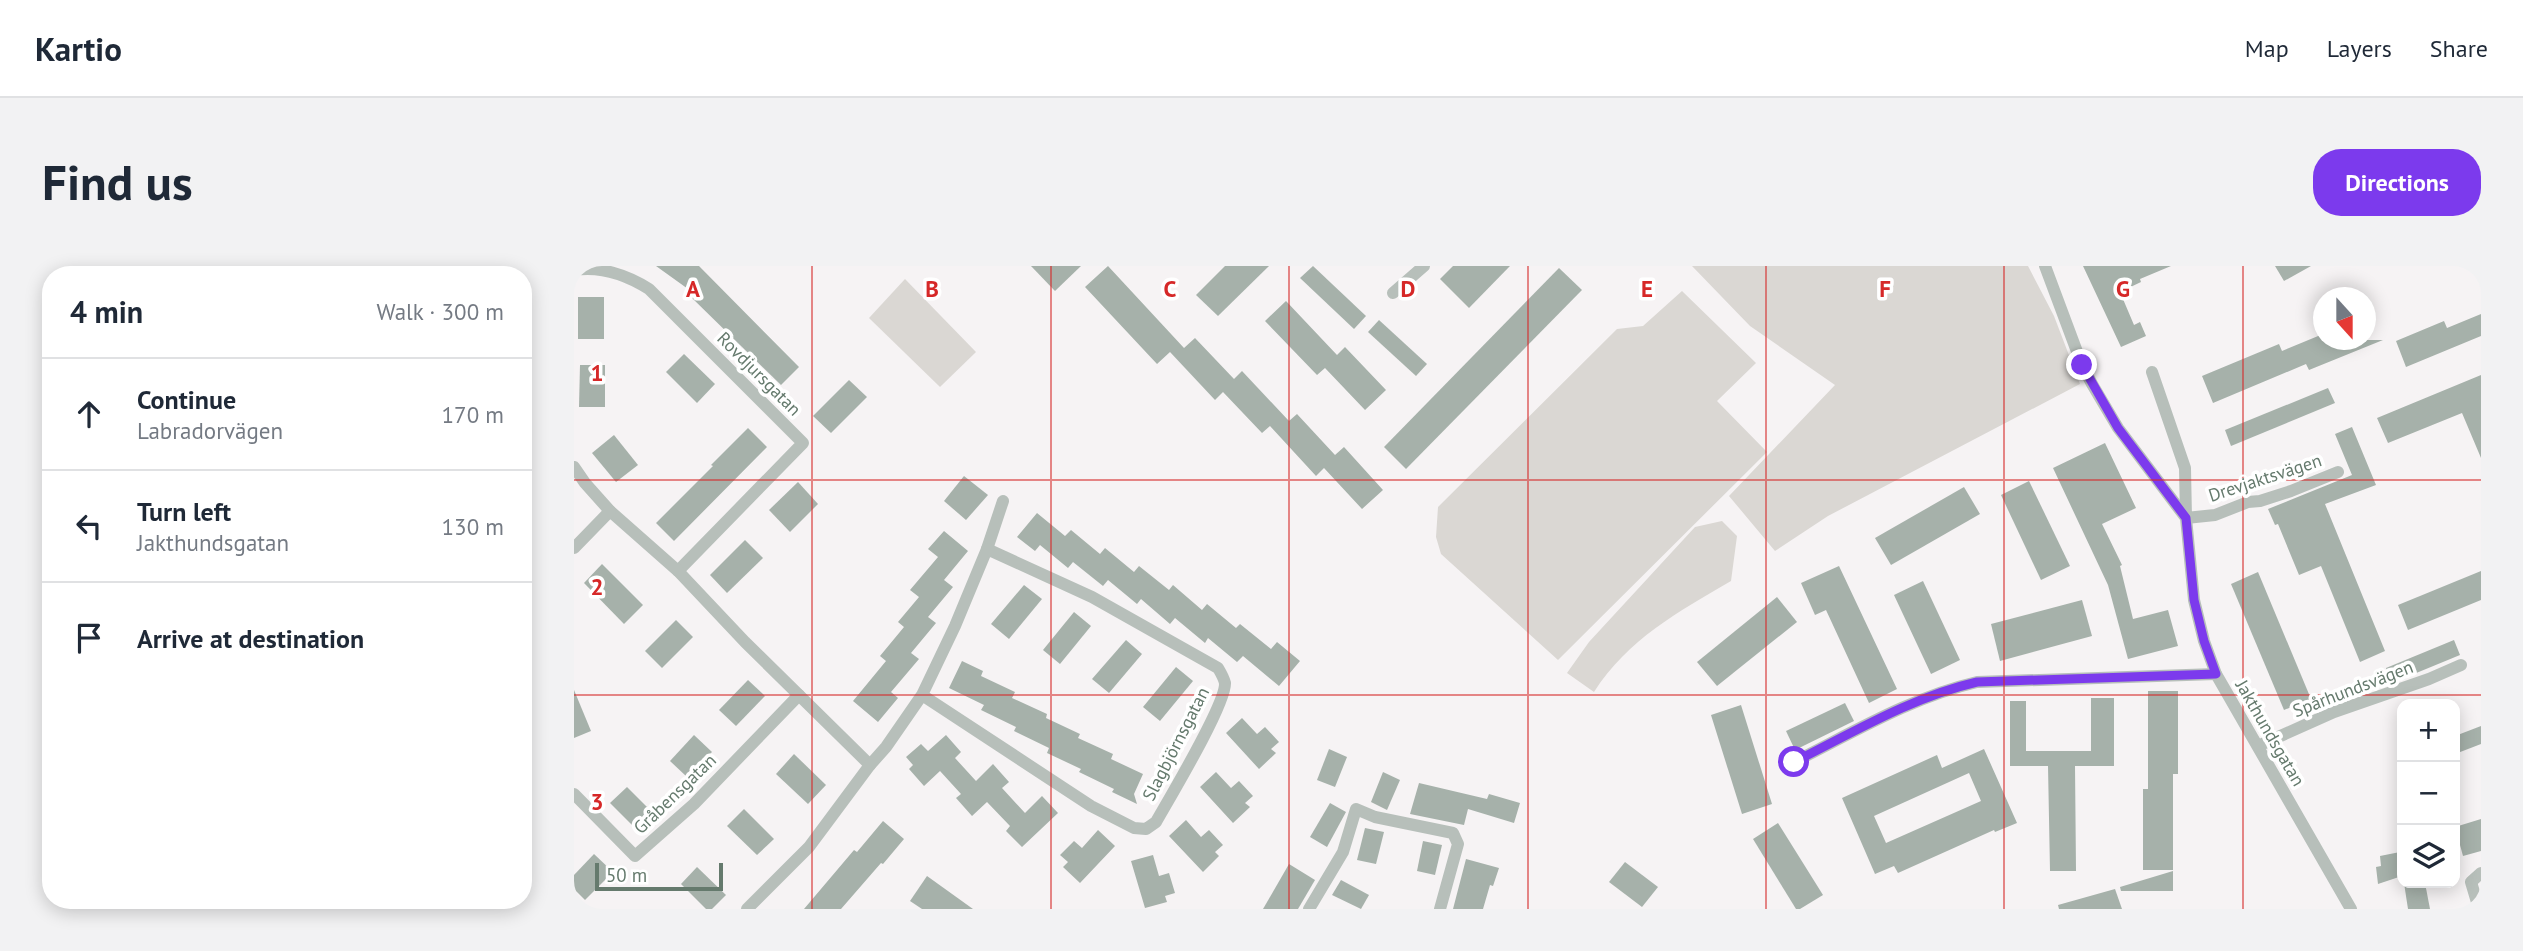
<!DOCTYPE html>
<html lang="en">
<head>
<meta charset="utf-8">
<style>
	body { margin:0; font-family:"PT Sans",sans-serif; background:#f2f2f3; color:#1f2937 }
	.controls { position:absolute; right:21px; bottom:21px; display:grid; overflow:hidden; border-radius:14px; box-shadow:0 4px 18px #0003 }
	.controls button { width:63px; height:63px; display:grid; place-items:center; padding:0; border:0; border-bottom:2px solid #e0e1e3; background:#fff; color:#1f2937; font:35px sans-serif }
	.compass { position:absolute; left:1739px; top:21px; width:63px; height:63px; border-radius:50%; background:#fff; box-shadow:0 4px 18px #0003; rotate:159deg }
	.scale { position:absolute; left:21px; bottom:18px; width:128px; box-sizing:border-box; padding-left:7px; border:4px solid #657a6d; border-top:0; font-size:19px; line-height:24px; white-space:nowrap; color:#657a6d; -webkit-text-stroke:5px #fff; paint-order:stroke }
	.stop { position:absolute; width:21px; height:21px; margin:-16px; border:5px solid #7c3aed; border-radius:50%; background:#fff }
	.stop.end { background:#7c3aed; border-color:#fff; box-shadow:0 2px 7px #0008 }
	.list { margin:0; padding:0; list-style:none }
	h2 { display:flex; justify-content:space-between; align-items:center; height:91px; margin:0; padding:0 28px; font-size:30px }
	h2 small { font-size:23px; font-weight:400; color:#747a83 }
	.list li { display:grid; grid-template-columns:46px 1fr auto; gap:21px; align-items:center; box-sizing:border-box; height:112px; padding:0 28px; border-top:2px solid #e0e1e3 }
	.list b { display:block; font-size:26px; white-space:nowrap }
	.list p { margin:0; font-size:23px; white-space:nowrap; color:#747a83 }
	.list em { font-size:23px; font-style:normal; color:#747a83 }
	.icon { flex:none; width:38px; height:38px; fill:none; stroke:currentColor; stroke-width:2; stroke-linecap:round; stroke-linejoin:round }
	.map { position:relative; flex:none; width:1907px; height:643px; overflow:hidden; border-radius:28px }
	header { display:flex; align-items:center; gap:42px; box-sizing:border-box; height:98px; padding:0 35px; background:#fff; border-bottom:2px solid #e0e1e3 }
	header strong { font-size:33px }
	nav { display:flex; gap:38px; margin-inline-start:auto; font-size:24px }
	.intro { display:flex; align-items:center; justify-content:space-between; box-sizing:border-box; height:168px; padding:0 42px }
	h1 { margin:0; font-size:49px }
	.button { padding:18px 32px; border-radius:28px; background:#7c3aed; color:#fff; font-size:24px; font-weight:700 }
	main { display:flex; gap:42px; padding:0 42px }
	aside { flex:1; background:#fff; border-radius:28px; box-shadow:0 4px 18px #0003 }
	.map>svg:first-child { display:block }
	.green { fill:#dad7d3 }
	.building { fill:#a6b1aa; fill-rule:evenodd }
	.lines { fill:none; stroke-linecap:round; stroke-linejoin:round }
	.minor { stroke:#b7bfba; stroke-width:12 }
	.route { stroke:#7c3aed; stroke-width:9 }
	.grid { fill:none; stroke:#d62828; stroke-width:2; stroke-opacity:0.55 }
	.labels { text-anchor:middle; stroke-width:7; stroke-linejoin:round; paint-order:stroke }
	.street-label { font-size:18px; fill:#657a6d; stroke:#fff }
	.grid-label { font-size:23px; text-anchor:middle; font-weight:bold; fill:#d62828; stroke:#fff; stroke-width:7; stroke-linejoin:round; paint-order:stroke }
</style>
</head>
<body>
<header>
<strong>Kartio</strong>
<nav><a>Map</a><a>Layers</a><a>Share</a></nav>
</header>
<div class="intro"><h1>Find us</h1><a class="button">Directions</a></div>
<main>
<aside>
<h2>4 min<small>Walk · 300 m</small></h2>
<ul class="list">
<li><svg class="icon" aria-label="ahead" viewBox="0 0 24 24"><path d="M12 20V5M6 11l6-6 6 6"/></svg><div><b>Continue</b><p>Labradorvägen</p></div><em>170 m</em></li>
<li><svg class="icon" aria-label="left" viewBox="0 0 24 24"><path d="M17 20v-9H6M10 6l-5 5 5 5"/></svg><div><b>Turn left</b><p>Jakthundsgatan</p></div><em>130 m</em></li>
<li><svg class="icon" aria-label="arrive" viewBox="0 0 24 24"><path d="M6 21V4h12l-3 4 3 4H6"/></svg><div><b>Arrive at destination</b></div></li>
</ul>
</aside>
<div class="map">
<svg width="1907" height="643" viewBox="0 0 1907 643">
	<rect width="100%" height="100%" fill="#f6f3f4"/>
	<!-- green -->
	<g class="green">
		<path d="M1118,0H1454L1480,50L1506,118L1254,250L1201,285L1155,230L1261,119L1176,60Z"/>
		<path d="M331,13L402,86L366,121L295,52Z"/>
		<path d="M1108,25L1182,97L1143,135L1193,186L984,394L867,288L862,271L864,241L1043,63L1069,60Z"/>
		<path d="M1148,255L1163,270L1157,315C1104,346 1054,373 1020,426L993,407L1015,376L1121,261Z"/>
	</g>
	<!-- building -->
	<g class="building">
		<path d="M82,0H125L225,101L207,119L118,32L121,28Z"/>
		<path d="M457,0H507L481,25Z"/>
		<path d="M534,0L610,82L621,72L660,113L668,105L715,155L723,148L761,189L770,181L809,224L788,243L750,202L742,210L696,160L688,167L649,126L641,134L596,86L583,98L511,21Z"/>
		<path d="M651,0H695L644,50L622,29Z"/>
		<path d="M739,0L792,50L780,63L726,12Z"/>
		<path d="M879,0H936L895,42L866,13Z"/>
		<path d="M1509,0H1597L1566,13L1567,16L1546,26L1560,59L1566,56L1572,70L1547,81Z"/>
		<path d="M1701,0H1737L1710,15Z"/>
		<path d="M985,2L1008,24L832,203L810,181Z"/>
		<rect x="4" y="31" width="26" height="42"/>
		<path d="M712,35L763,89L771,81L812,124L791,144L751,102L743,109L691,55Z"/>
		<path d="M1907,48V70L1832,101L1822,75L1870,55L1873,62Z"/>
		<path d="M805,54L853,98L842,110L794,66Z"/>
		<path d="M1749,68V74H1809L1735,104L1732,98L1639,137L1628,110L1705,78L1708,85Z"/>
		<path d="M110,88L141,118L123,137L92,106Z"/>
		<path d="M6,99H31V141H5Z"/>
		<path d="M1907,109V192L1888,147L1814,177L1803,152Z"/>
		<path d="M275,114L293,131L257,167L239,150Z"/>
		<path d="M1754,122L1761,137L1657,180L1651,164Z"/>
		<path d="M1778,161L1802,219L1751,238L1811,385L1786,396L1747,300L1725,309L1704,258L1701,259L1694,243L1778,209L1761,168Z"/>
		<path d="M174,162L193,181L100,275L82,257L139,200L137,199Z"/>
		<path d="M40,169L64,199L42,216L18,187Z"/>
		<path d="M1531,177L1562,242L1528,258L1548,299L1546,300L1559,353L1594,344L1604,380L1554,393L1534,319L1479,202Z"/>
		<path d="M390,210L414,229L392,254L370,235Z"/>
		<path d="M1455,215L1496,300L1467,314L1427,229Z"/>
		<path d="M224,216L244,238L216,266L195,244Z"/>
		<path d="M1390,221L1406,248L1317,299L1301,272Z"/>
		<path d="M463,247L491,270L497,264L526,288L531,282L560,306L565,300L595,324L599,319L628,344L633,338L662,362L666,358L697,383L703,376L726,395L705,420L669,390L663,396L634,372L631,377L601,352L596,358L567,333L563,338L534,314L529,320L499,296L494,302L466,279L461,285L443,271Z"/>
		<path d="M370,265L394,285L370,314L379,321L354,351L362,357L337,387L345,393L317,426L324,432L304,456L279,435L312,395L306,390L330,361L324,356L345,331L336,324L364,291L354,283Z"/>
		<path d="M171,274L189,292L153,327L136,309Z"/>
		<path d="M28,298L69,339L50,358L10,317Z"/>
		<path d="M1265,300L1323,423L1295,437L1252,344L1241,349L1227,317Z"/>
		<path d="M1907,305V334L1834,364L1824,339Z"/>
		<path d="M1684,306L1737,433L1710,444L1657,318Z"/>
		<path d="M1349,315L1386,394L1357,408L1320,329Z"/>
		<path d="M450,319L468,333L435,373L417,358Z"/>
		<path d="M1203,331L1223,356L1143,420L1123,396Z"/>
		<path d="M1508,334L1518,370L1426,395L1417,358Z"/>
		<path d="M500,346L517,360L486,398L469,384Z"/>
		<path d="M102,354L119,371L88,402L71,385Z"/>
		<path d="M552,374L568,388L535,427L518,413Z"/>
		<path d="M1880,374L1886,389L1818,417L1812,402Z"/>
		<path d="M388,395L409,405L407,410L441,426L438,432L473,448L472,452L506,468L504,472L539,488L537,493L569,508L560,528L563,538L538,526L540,523L505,506L507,503L473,487L475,482L440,465L442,461L407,444L410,439L375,422Z"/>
		<path d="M602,401L619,415L586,455L569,441Z"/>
		<path d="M174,414L191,430L162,460L145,444Z"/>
		<path d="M0,424L17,465L0,472Z"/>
		<path d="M1574,425H1604V508H1599V604H1569V523H1574Z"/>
		<path d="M1517,432H1540V500H1501L1502,605H1476L1474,500H1436V435H1452V485H1517Z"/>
		<path d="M1271,437L1280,455L1221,484L1212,465Z"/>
		<path d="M1167,439L1198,538L1168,548L1137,449Z"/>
		<path d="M668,452L683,468L691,461L705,476L697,483L702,487L685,503L652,467Z"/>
		<path d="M1907,460V478L1881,488V470Z"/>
		<path d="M120,469L138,486L113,511L96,495Z"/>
		<path d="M372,469L387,486L381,492L402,515L419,498L435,516L428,522L451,547L468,530L484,547L448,581L432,565L436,560L413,536L398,550L382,532L387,528L366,505L350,520L335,503L339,499L332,491L347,478L354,485Z"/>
		<path d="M755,483L773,491L761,521L743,514Z"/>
		<path d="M1410,483L1443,557L1421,566L1420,564L1324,607L1320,600L1301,608L1268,532L1363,489L1368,502ZM1395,507L1407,535L1312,577L1300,550Z"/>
		<path d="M220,488L252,519L234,538L202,508Z"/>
		<path d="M642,506L657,522L665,515L679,530L671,537L676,541L659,557L626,521Z"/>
		<path d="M809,506L826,514L813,544L797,536Z"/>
		<path d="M845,517L913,533L915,528L946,537L940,557L894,543L890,559L836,548Z"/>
		<path d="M53,521L78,546L62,563L36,537Z"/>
		<path d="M756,537L772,546L753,581L736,571Z"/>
		<path d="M170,543L200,573L183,589L153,560Z"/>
		<path d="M1907,553V585L1889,590L1881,561Z"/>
		<path d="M612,554L627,571L635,564L649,579L641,586L645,590L629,606L595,570Z"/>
		<path d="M309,555L330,573L309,598L307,597L267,643H230L280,584L283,586Z"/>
		<path d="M1204,557L1249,629L1226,643H1222L1179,573Z"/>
		<path d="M791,562L810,566L802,598L783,594Z"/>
		<path d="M524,564L541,580L506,617L489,601L494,596L486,589L500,575L508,582Z"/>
		<path d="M849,575L868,579L861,609L843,605Z"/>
		<path d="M1826,586L1828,610L1804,618L1802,601L1807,600L1806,590Z"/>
		<path d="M20,588L39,606L11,634L0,623V609Z"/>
		<path d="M579,589L585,610L595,607L601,627L591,630L593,636L571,642L557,595Z"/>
		<path d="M892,593L925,602L919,620L916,619L909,643H879Z"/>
		<path d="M1051,596L1084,621L1068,641L1035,616Z"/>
		<path d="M715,598L741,614L724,643H689Z"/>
		<path d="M123,601L152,629L138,643H132L107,618Z"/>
		<path d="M1599,605V625H1547L1546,621Z"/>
		<path d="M353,610L399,643H348L336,635Z"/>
		<path d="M767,614L795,629L787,643L758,629Z"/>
		<path d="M1830,617H1851L1856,643H1834Z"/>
		<path d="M1541,623L1548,643H1485L1484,639Z"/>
	</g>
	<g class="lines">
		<!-- minor -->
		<g class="minor">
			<path d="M1471,0L1508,99L1518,118L1544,162L1612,252L1620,334L1630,375L1642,408L1777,643"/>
			<path d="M0,4C26,0 53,9 75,23L229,177L104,305"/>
			<path d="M819,27L850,0"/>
			<path d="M1578,106L1611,202L1612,252L1641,249L1674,236L1686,235L1717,225L1764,206"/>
			<path d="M0,201L11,217L36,245L104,305L171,376L296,499"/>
			<path d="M0,282L36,245"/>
			<path d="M413,283L429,235"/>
			<path d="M1684,480L1760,446L1855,413L1887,399"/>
			<path d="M1220,496C1280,466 1338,431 1403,416L1642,408"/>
			<path d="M0,528L61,590L120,538L225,429"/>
			<path d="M173,643L235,581L296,499L312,481L348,429L517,540L560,562L572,563L582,556C595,533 652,438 651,417C650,413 647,407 644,402L518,331L413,283L381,360L348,429"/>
			<path d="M735,643L769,586L782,543L801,551L879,567L884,578L866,643"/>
			<path d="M1905,643L1897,616L1907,607"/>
		</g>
	</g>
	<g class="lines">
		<!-- route -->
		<path class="route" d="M1220,496C1280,466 1338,431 1403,416L1642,408L1630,375L1620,334L1612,252L1544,162L1508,99"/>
	</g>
	<!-- grid -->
	<path class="grid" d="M238,0V643M477,0V643M715,0V643M954,0V643M1192,0V643M1430,0V643M1669,0V643M0,214H1907M0,429H1907"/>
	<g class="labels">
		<!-- street labels -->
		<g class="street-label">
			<text transform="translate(185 108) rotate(45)" y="6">Rovdjursgatan</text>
			<text transform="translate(1691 212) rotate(-18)" y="6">Drevjaktsvägen</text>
			<text transform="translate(1779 423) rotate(-21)" y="6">Spårhundsvägen</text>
			<text transform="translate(1696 467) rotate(60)" y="6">Jakthundsgatan</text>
			<text transform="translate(602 478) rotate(-63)" y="6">Slagbjörnsgatan</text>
			<text transform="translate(101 528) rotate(-44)" y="6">Gråbensgatan</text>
		</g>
	</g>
	<g class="grid-label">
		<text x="119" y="31">A</text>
		<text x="358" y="31">B</text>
		<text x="596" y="31">C</text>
		<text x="834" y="31">D</text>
		<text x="1073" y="31">E</text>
		<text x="1311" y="31">F</text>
		<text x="1549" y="31">G</text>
		<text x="23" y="115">1</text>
		<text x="23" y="329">2</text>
		<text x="23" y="544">3</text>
	</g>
</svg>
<div class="controls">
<button>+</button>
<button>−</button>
<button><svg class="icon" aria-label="layers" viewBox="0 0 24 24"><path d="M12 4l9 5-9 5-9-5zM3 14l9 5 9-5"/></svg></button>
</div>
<svg class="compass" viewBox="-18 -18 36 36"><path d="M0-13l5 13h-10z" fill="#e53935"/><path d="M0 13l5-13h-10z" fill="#747a83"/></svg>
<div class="scale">50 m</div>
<div class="stop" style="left:1220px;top:496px"></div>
<div class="stop end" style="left:1508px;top:99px"></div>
</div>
</main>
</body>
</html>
